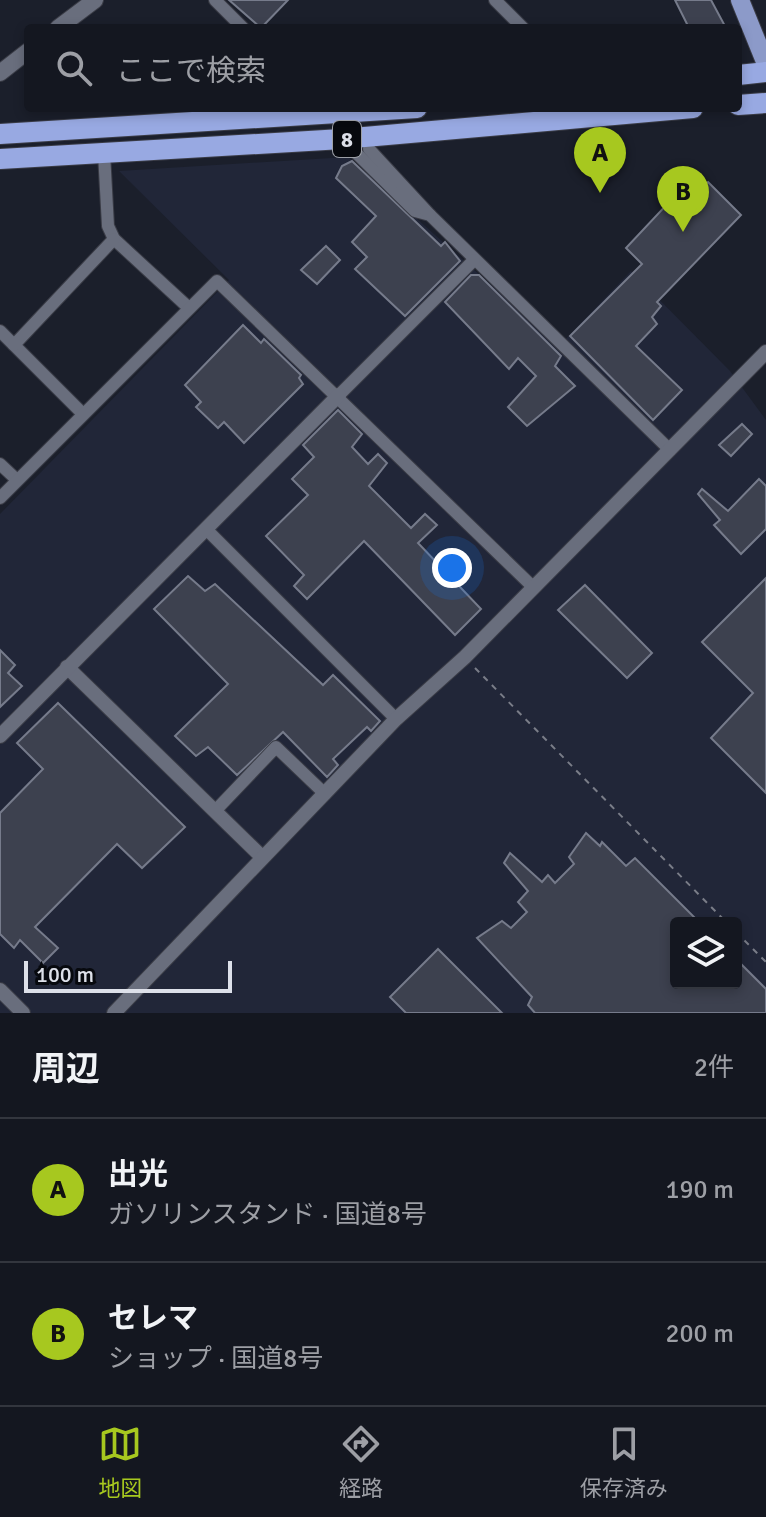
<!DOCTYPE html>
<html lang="ja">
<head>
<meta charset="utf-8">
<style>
	body { margin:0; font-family:Signika,"Noto Sans JP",sans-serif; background:#21242d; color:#f1f3f6 }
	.controls { position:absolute; right:24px; bottom:24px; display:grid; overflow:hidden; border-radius:8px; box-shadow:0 4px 12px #0003 }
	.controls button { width:72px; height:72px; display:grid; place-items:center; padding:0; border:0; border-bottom:2px solid #33363e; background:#141720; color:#f1f3f6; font:40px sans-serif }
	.scale { position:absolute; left:24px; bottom:20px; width:208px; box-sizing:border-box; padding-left:8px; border:4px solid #dde0e9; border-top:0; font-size:22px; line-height:28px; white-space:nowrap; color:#dde0e9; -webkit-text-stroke:6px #07090e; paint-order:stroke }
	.you { position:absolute; left:452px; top:568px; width:28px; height:28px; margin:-20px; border:6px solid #fff; border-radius:50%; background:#1a73e8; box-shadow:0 0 0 12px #1a73e833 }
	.badge { display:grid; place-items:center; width:52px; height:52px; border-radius:50%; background:#a7c81f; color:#111; font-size:26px; font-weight:700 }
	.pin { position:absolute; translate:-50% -66px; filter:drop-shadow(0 2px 4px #0008) }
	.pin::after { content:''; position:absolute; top:42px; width:28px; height:24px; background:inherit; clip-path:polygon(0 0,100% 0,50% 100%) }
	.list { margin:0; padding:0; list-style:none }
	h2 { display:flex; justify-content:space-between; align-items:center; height:104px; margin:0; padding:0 32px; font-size:34px }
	h2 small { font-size:26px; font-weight:400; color:#9d9fa5 }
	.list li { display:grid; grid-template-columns:52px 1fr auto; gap:24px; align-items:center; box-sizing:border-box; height:144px; padding:0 32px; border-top:2px solid #33363e }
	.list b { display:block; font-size:30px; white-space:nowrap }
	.list p { margin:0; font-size:26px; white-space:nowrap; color:#9d9fa5 }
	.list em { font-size:26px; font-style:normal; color:#9d9fa5 }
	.icon { flex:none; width:44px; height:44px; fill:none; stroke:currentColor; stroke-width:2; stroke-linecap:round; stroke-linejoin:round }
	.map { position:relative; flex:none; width:766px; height:1013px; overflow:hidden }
	.search { position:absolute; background:#141720; box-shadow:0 4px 12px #0003; left:24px; right:24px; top:24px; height:88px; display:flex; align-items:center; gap:20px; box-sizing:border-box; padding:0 28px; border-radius:8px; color:#9d9fa5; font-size:30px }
	.sheet { height:392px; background:#141720 }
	nav { display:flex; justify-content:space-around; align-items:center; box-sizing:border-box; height:112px; border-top:2px solid #33363e; background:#141720; font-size:22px; color:#9d9fa5 }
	nav a { display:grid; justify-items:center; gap:4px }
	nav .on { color:#a7c81f }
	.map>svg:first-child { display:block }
	.built { fill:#212638; fill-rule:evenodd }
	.building { fill:#3d414f; stroke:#767b8b; stroke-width:2 }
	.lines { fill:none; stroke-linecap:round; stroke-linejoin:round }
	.minor-casing { stroke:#3a3c46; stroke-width:14 }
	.tertiary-casing { stroke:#3a3c46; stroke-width:16 }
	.secondary-casing { stroke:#3a3c46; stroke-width:18 }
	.primary-casing { stroke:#3a3c46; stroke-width:20 }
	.trunk-casing { stroke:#3a3c46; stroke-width:22 }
	.path { stroke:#7a7d88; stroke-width:2; stroke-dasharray:6 6; stroke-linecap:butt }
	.minor { stroke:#696e7d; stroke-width:12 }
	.tertiary { stroke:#696e7d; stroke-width:14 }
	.secondary { stroke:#696e7d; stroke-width:16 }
	.primary { stroke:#8c9ac9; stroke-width:18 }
	.trunk { stroke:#98a9e2; stroke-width:20 }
	.labels { text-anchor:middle; stroke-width:6; stroke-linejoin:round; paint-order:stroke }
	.shield { fill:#07090e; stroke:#9da0a7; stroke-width:2 }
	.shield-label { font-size:22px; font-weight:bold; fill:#dde0e9 }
</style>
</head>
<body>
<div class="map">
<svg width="766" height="1013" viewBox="0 0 766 1013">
	<rect width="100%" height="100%" fill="#1b1f2b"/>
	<!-- built -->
	<path class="built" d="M348,157L559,346L631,271L730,371L766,420V1013H0V514L229,280L119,171ZM676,923H736V983H676Z"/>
	<!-- building -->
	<g class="building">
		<path d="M229,0H288L261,28Z"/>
		<path d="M675,0H711L726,28H689Z"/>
		<path d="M352,161L441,246L445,242L460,261L405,316L355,269L367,257L352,242L376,216L336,178L342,166Z"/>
		<path d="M708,182L741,215L657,302L661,306L652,317L657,324L636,346L682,390L653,420L570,336L642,264L626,248L686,184L696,192Z"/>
		<path d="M326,246L340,260L317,284L301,270Z"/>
		<path d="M471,275H479L561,356L555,366L575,386L527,426L508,407L536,376L518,358L509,369L445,302Z"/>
		<path d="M243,325L261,343L264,339L301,375L299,378L303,384L244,443L224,422L218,428L196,407L201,402L185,385Z"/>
		<path d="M338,410L362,434L352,447L368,464L378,454L387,463L369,486L411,528L425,514L437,525L418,543L481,609L455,635L364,541L307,599L294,586L304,575L266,536L308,495L292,479L314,457L303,445Z"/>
		<path d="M742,424L752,434L731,456L719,445Z"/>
		<path d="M759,479L766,486V529L741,554L714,525L720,520L698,494L702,489L728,511Z"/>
		<path d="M188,576L205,591L215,584L323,685L333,675L380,721L371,731L367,727L333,759L338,765L327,777L283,732L237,775L208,747L196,756L175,736L228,684L154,609Z"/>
		<path d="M766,578V793L711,738L753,693L702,642Z"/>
		<path d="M585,585L652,653L627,678L558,610Z"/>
		<path d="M0,650L15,665L8,673L22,686L0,707Z"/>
		<path d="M58,703L185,827L142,868L117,844L35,927L58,948L43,963L20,940L14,948L0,934V813L43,769L17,743Z"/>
		<path d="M586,833L600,846L602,842L626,866L635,858L700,923H676V983H736V959L766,989V1013H535L528,1005L532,997L477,938L502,921L511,928L527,912L518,902L528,891L504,863L510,853L542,882L548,875L555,883L574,864L569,857Z"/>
		<path d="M438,949L502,1013H406L390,997Z"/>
	</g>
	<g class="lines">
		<defs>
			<g id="minor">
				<path d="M215,0L243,28"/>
				<path d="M495,0L523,28"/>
				<path d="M342,139L415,211L430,215L670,450"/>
				<path d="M369,149L430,215"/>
				<path d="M104,153L108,226L114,239L189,308"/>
				<path d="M0,331L83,414"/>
				<path d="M14,345L114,239"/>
				<path d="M339,395L474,260"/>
				<path d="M0,464L17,480"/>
				<path d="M0,498L217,281L532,586"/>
				<path d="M207,530L396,719"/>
				<path d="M215,811L276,747L325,794"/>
			</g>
			<g id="tertiary">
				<path d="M67,667L262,857"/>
				<path d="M0,736L339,395"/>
				<path d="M0,990L23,1013"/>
				<path d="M114,1013L396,719L465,657L766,352"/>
			</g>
			<g id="secondary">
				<path d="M58,28L95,0"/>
				<path d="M0,73L28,51"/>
			</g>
			<path id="primary" d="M740,0L766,64"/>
			<g id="trunk">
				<path d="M738,75L766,72"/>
				<path d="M738,105L766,103"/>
				<path d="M0,134L417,108"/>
				<path d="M0,159L342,139L693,108"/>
			</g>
		</defs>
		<!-- minor casing -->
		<use href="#minor" class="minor-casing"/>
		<!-- tertiary casing -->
		<use href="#tertiary" class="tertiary-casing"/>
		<!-- secondary casing -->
		<use href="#secondary" class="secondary-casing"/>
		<!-- primary casing -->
		<use href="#primary" class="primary-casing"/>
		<!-- trunk casing -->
		<use href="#trunk" class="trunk-casing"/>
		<!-- path -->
		<g class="path">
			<path d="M475,668L727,923"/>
			<path d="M736,932L766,962"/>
		</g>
		<!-- minor -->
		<use href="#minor" class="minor"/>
		<!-- tertiary -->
		<use href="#tertiary" class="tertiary"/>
		<!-- secondary -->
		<use href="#secondary" class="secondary"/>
		<!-- primary -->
		<use href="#primary" class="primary"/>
		<!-- trunk -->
		<use href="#trunk" class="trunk"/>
	</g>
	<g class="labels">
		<!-- shield labels -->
		<rect class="shield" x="333" y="121" width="28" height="36" rx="6"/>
		<g class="shield-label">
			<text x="347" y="147">8</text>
		</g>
	</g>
</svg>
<div class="controls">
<button><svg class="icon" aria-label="layers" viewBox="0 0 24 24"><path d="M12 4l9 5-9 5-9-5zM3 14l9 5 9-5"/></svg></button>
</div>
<div class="scale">100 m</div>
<div class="you"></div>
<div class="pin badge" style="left:600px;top:193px">A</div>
<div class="pin badge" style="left:683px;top:232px">B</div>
<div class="search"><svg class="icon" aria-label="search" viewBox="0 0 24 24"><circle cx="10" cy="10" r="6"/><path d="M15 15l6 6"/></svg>ここで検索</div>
</div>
<section class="sheet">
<h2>周辺<small>2件</small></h2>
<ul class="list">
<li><span class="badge">A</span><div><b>出光</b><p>ガソリンスタンド · 国道8号</p></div><em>190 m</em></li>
<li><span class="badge">B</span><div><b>セレマ</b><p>ショップ · 国道8号</p></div><em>200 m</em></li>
</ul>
</section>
<nav>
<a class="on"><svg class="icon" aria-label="map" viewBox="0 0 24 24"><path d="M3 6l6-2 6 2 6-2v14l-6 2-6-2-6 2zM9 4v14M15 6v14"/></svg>地図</a>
<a><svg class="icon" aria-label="directions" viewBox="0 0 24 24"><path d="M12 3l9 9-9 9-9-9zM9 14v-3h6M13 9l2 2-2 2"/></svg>経路</a>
<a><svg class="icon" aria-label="saved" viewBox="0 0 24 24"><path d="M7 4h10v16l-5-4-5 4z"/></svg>保存済み</a>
</nav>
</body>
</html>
